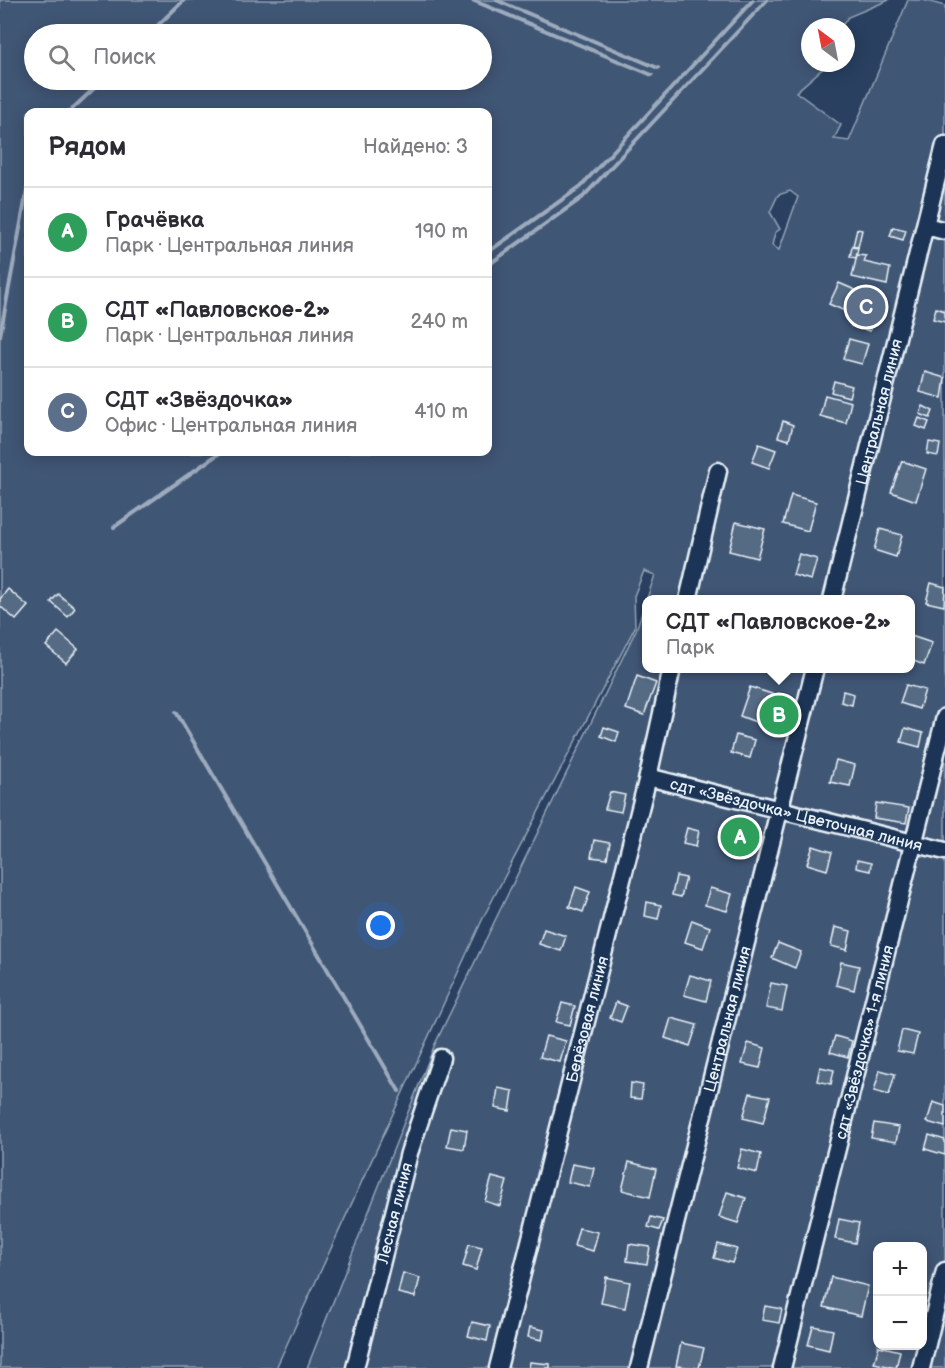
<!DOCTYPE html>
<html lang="ru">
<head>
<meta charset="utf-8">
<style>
	body { margin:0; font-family:"Balsamiq Sans",sans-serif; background:#f7f7f7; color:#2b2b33 }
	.controls { position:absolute; right:18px; bottom:18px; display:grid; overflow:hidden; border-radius:12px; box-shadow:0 3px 15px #0003 }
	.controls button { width:54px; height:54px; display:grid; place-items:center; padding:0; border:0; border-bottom:2px solid #e1e1e2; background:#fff; color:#2b2b33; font:30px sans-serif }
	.compass { position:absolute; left:801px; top:18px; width:54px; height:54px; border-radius:50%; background:#fff; box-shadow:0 3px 15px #0003; rotate:328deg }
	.you { position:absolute; left:381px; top:926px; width:21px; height:21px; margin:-15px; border:4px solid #fff; border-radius:50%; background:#1a73e8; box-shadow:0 0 0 9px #1a73e833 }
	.badge { display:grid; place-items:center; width:39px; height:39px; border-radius:50%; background:#8a5d65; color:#fff; font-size:20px; font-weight:700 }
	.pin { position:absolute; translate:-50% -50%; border:3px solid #fff; box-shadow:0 2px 6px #0006 }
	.popup { position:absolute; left:642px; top:595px; width:273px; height:78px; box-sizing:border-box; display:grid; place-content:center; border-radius:12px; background:#fff; filter:drop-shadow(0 2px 4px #0005); font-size:20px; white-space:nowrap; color:#7c7c81 }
	.popup b { font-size:22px; color:#2b2b33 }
	.popup::after { content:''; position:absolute; left:50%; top:100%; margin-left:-12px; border:12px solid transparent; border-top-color:#fff }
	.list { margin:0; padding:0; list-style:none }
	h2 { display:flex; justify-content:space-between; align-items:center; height:78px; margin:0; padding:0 24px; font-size:26px }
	h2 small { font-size:20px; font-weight:400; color:#7c7c81 }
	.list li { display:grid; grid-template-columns:39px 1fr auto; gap:18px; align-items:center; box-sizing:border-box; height:90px; padding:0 24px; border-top:2px solid #e1e1e2 }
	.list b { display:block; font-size:22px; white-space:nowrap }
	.list p { margin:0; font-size:20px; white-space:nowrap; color:#7c7c81 }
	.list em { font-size:20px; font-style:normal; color:#7c7c81 }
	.icon { flex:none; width:33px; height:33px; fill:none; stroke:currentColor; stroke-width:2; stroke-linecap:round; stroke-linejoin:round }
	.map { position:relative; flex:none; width:945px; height:1368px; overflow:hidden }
	.search { position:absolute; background:#fff; box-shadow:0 3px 15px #0003; left:24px; top:24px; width:468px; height:66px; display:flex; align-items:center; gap:15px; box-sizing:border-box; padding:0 21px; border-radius:33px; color:#7c7c81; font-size:22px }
	.panel { position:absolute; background:#fff; box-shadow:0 3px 15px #0003; left:24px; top:108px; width:468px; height:348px; border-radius:12px }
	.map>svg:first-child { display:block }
	.green { fill:#415774; stroke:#94a4b6; stroke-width:1.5; fill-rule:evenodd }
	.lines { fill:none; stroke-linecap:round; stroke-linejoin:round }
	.stream { stroke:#9dabbd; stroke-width:4 }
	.building { fill:#556a83; stroke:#e8f1f8; stroke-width:1.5 }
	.minor-casing { stroke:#e8f1f8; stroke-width:21 }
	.minor { stroke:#1d3557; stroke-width:16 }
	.labels { text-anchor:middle; stroke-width:6; stroke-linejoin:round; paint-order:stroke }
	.street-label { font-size:16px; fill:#e8f1f8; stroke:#1d3557 }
</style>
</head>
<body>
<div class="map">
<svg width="945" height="1368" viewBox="0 0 945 1368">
	<rect width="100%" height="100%" fill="#294061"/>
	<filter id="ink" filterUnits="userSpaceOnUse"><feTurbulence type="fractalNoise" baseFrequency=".0167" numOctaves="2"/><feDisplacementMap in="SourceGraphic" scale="12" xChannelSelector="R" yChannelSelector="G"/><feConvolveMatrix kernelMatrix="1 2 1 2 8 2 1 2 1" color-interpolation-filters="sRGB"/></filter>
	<g filter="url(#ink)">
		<!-- green -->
		<path class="green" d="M0,0H889L848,17L841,27H810V63H829L796,92L841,125L834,139L849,141L908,0H923L945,6V1368H307L435,1044L636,630L655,575L644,571L634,596L635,627L484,916L276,1368H0ZM34,34H482V80H34ZM28,112H488V452H28ZM790,191L798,197L779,250L772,245L775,233L780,229L770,212L778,195ZM647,600H911V668H647ZM878,1246H922V1346H878Z"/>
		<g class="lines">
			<!-- stream -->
			<g class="stream">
				<path d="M472,0L652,75"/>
				<path d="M496,0L658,68"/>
				<path d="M149,34L184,0"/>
				<path d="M69,112L103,80"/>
				<path d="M488,252L580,187L753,0"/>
				<path d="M488,265L583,197L767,0"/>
				<path d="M0,336L28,185"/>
				<path d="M185,452H202"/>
				<path d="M114,527L221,452"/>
				<path d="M176,712L399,1091"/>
			</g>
		</g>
		<!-- building -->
		<g class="building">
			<path d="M893,227L906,230L903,240L890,236Z"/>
			<path d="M857,229L862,230L858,247L853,246Z"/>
			<path d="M852,247L858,248L856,258L850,257Z"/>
			<path d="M857,255L866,256L864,262L890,268L887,285L852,277Z"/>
			<path d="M839,283L855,290L845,311L829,304Z"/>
			<path d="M859,299L877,304L870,331L851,326Z"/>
			<path d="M936,308L945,311V322L933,319Z"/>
			<path d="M849,339L868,344L862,364L843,359Z"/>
			<path d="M925,372L945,378L942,398L920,392Z"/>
			<path d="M834,381L852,386L849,397L831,392Z"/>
			<path d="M825,395L851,402L846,423L820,416Z"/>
			<path d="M923,406L933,411L930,418L920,414Z"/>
			<path d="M919,418L929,422L926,430L916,426Z"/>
			<path d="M783,421L793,425L789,440L778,437Z"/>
			<path d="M929,442L940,444L938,456L927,454Z"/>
			<path d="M759,444L776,450L769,468L752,462Z"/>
			<path d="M902,461L926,469L916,501L891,492Z"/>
			<path d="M791,495L816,502L808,531L783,524Z"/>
			<path d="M736,522L765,529L757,558L729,551Z"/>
			<path d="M880,529L902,535L896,557L874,550Z"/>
			<path d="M799,554L817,559L811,580L793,575Z"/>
			<path d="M931,583L945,587L944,606L926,602Z"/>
			<path d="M8,589L28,606L16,620L0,606V599Z"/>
			<path d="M58,594L75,608L68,617L51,602Z"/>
			<path d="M58,632L78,649L66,663L46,646Z"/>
			<path d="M911,636L932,643L924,665L911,660Z"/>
			<path d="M637,676L656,683L644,715L626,709Z"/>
			<path d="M906,685L925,690L919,709L900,703Z"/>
			<path d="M750,687L772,694L761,724L740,716Z"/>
			<path d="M843,691L854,694L852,705L841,702Z"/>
			<path d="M604,727L619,732L616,742L601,736Z"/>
			<path d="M905,728L923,733L920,747L901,742Z"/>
			<path d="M736,735L755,740L750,758L731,753Z"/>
			<path d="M836,760L855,765L850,786L830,782Z"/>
			<path d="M610,792L625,795L621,812L605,809Z"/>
			<path d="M876,803L909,808L906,823L874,818Z"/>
			<path d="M687,828L699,831L696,846L683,843Z"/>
			<path d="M594,840L610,843L607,859L591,857Z"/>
			<path d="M729,841L741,844L737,859L726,856Z"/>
			<path d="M813,846L832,852L827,870L807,864Z"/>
			<path d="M857,860L871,863L870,871L856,868Z"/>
			<path d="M676,876L686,878L681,897L672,895Z"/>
			<path d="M576,887L590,892L583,912L569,907Z"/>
			<path d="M710,888L732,894L727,911L705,905Z"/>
			<path d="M647,902L661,905L658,919L645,916Z"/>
			<path d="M692,920L710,927L703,948L685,942Z"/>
			<path d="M835,927L851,931L847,950L831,946Z"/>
			<path d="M544,929L566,936L561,951L539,944Z"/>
			<path d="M778,943L801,952L795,968L772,958Z"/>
			<path d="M841,962L859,966L854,990L836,985Z"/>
			<path d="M690,975L711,981L706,1001L684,995Z"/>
			<path d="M771,983L787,986L782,1011L766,1008Z"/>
			<path d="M616,1002L627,1006L621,1022L610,1018Z"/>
			<path d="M562,1003L575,1006L570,1025L556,1022Z"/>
			<path d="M671,1018L697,1025L690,1046L665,1038Z"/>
			<path d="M902,1030L918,1034L913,1054L897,1051Z"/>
			<path d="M546,1036L566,1041L560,1062L540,1057Z"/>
			<path d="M835,1036L852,1041L848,1057L830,1052Z"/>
			<path d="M748,1043L765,1048L760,1068L742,1064Z"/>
			<path d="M820,1067L834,1070L831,1084L817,1081Z"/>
			<path d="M880,1070L895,1074L889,1095L874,1091Z"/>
			<path d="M631,1083L643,1085L641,1099L630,1098Z"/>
			<path d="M498,1088L513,1091L510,1111L495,1108Z"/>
			<path d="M750,1093L770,1097L763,1123L743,1118Z"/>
			<path d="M933,1102L945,1106V1127L927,1122Z"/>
			<path d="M874,1123L899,1127L896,1142L871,1138Z"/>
			<path d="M451,1127L467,1130L464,1149L447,1146Z"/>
			<path d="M929,1135L945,1140V1155L925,1149Z"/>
			<path d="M742,1149L761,1154L757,1173L737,1168Z"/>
			<path d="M629,1162L656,1169L650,1197L622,1190Z"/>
			<path d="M572,1164L594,1168L590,1187L568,1182Z"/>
			<path d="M492,1177L507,1181L500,1206L485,1201Z"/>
			<path d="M727,1192L746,1198L738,1223L719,1217Z"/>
			<path d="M651,1217L663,1220L659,1230L648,1227Z"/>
			<path d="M839,1219L859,1223L855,1243L835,1239Z"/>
			<path d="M579,1228L598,1232L593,1251L574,1246Z"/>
			<path d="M469,1244L482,1247L476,1270L463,1266Z"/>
			<path d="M629,1244L650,1247L647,1264L627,1261Z"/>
			<path d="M718,1244L737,1249L732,1263L714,1258Z"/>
			<path d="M403,1273L420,1278L415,1297L398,1293Z"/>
			<path d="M606,1277L630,1282L625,1308L601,1303Z"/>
			<path d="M831,1277L868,1286L861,1316L824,1307Z"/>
			<path d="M765,1306L782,1309L779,1323L762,1320Z"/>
			<path d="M472,1322L490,1326L487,1341L468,1336Z"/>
			<path d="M813,1326L833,1330L829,1350L808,1345Z"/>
			<path d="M530,1327L544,1330L542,1340L528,1337Z"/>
			<path d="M681,1343L704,1348L699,1368L676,1366Z"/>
			<path d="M879,1346L900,1351L896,1368L874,1363Z"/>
			<path d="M530,1362L550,1364V1368H529Z"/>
		</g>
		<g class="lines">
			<defs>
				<g id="minor">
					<path d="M926,226L945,231"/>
					<path d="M688,600L718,471"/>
					<path id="s1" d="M832,600C869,448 907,296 945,145"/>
					<path id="s2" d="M648,777L945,851"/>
					<path id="s3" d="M355,1368L409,1153L441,1058"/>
					<path id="s4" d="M498,1368L648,777L672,668"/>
					<path id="s5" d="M639,1368L815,668"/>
					<path id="s6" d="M782,1368L945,717"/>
					<path d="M921,1368L945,1271"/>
				</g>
			</defs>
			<!-- minor casing -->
			<use href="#minor" class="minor-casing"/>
			<!-- minor -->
			<use href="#minor" class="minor"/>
		</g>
	</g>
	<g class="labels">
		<!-- street labels -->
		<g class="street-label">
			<text dy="6" stroke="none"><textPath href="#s1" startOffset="194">Центральная линия</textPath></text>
			<text dy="6" stroke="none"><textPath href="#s2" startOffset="153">сдт «Звёздочка» Цветочная линия</textPath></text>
			<text dy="6" stroke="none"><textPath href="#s5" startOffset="360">Центральная линия</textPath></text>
			<text dy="6" stroke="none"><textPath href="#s4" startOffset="360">Берёзовая линия</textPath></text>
			<text dy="6" stroke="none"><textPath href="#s6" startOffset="336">сдт «Звёздочка» 1-я линия</textPath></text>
			<text dy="6" stroke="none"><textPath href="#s3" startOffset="160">Лесная линия</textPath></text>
		</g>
	</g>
</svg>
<div class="controls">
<button>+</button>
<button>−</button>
</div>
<svg class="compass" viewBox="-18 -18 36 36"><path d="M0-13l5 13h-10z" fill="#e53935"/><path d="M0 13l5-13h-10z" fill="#7c7c81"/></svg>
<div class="you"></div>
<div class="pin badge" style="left:740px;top:837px;background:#2e9e5b">A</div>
<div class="pin badge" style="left:779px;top:715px;background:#2e9e5b">B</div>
<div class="popup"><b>СДТ «Павловское-2»</b>Парк</div>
<div class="pin badge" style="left:866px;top:307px;background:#5c6f8a">C</div>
<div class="search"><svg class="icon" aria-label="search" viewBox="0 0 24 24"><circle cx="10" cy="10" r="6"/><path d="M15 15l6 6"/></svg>Поиск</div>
<section class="panel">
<h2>Рядом<small>Найдено: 3</small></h2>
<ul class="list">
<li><span class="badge" style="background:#2e9e5b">A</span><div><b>Грачёвка</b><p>Парк · Центральная линия</p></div><em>190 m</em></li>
<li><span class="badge" style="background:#2e9e5b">B</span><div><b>СДТ «Павловское-2»</b><p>Парк · Центральная линия</p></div><em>240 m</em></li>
<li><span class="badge" style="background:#5c6f8a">C</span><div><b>СДТ «Звёздочка»</b><p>Офис · Центральная линия</p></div><em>410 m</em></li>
</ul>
</section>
</div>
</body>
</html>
